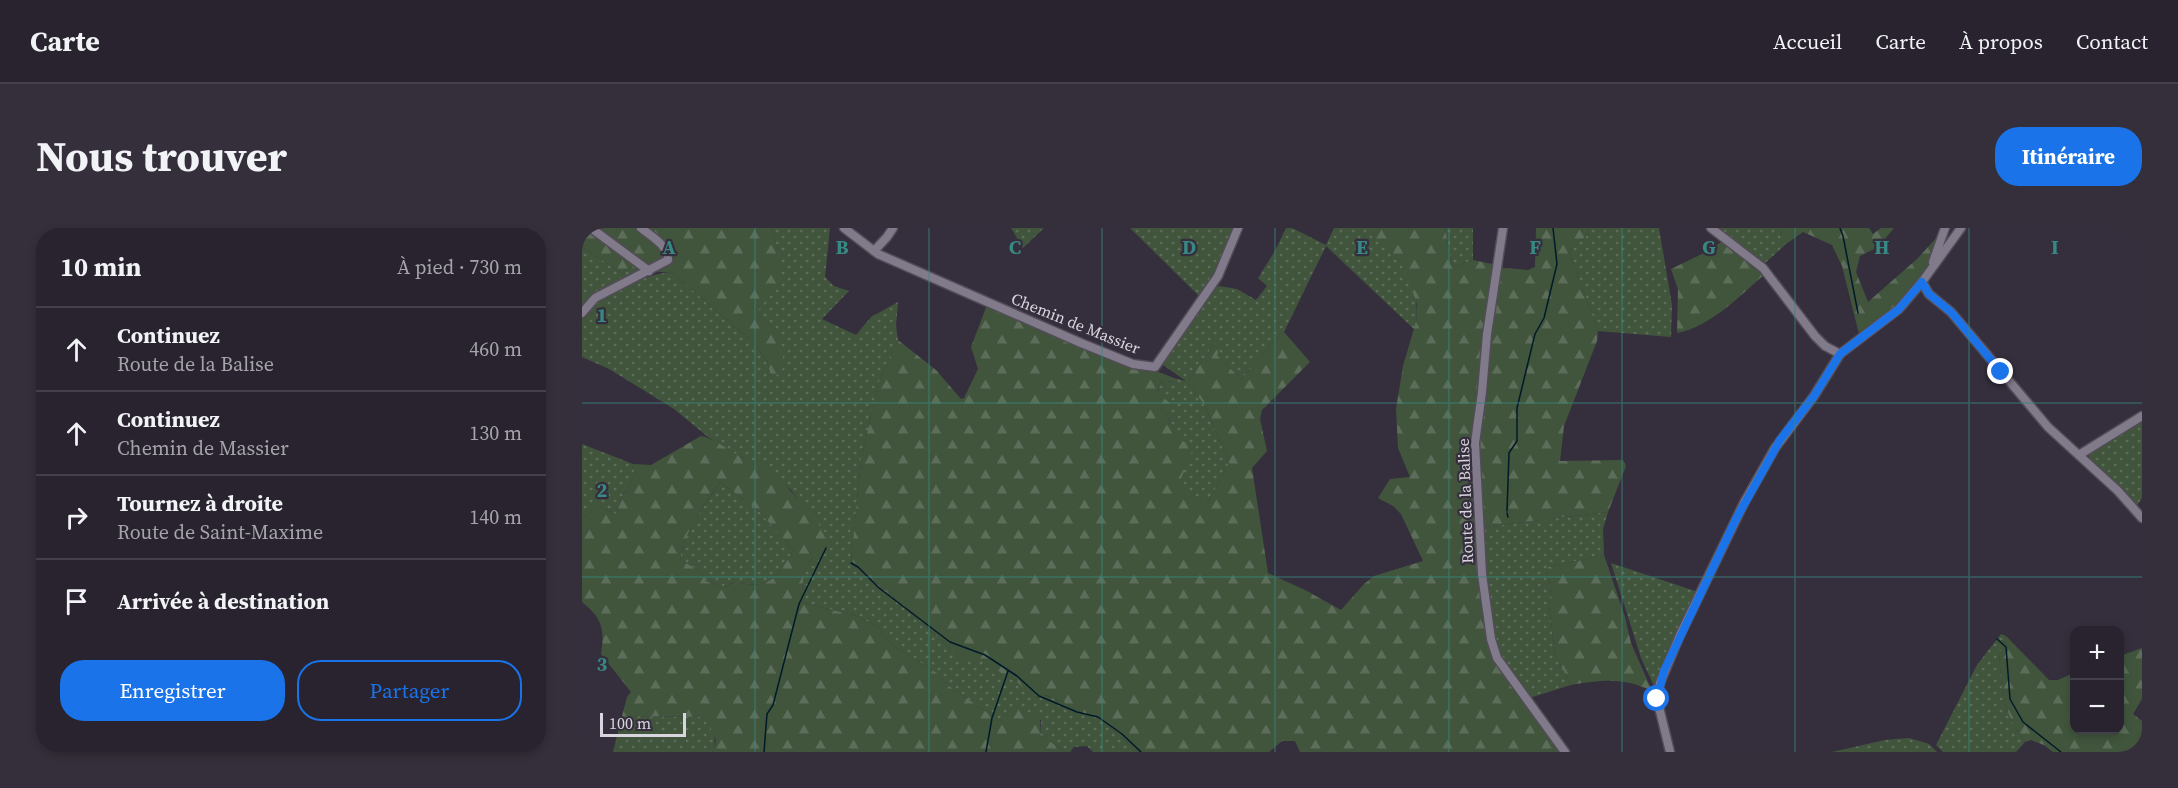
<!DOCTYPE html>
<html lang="fr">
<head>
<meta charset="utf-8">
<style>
	body { margin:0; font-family:"Source Serif 4",serif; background:#342f3a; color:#f1f3f6 }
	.controls { position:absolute; right:18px; bottom:18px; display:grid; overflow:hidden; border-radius:12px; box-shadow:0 3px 9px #0003 }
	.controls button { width:54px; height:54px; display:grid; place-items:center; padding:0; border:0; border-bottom:2px solid #44404a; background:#28232e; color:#f1f3f6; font:30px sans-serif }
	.scale { position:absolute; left:18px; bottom:15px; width:86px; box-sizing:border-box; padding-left:6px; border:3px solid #d9d5de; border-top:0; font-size:16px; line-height:21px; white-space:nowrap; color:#d9d5de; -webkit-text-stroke:4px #352f3d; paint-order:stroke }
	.stop { position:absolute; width:18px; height:18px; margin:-14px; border:4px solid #1a73e8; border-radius:50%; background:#fff }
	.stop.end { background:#1a73e8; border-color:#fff; box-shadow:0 2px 6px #0008 }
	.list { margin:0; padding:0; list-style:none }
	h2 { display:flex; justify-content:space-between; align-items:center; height:78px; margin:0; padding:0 24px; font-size:26px }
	h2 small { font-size:20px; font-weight:400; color:#a5a4aa }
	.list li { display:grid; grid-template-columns:39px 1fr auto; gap:18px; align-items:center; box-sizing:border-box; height:84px; padding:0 24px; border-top:2px solid #44404a }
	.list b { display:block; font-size:22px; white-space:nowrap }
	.list p { margin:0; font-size:20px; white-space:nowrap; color:#a5a4aa }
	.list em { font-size:20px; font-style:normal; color:#a5a4aa }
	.actions { display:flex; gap:12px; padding:18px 24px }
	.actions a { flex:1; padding:14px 0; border:2px solid #1a73e8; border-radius:24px; text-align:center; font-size:21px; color:#1a73e8 }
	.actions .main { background:#1a73e8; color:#fff }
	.icon { flex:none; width:33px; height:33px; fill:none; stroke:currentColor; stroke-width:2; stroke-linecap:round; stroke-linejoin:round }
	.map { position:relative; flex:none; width:1560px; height:524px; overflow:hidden; border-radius:24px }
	header { display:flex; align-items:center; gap:36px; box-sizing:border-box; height:84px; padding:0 30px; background:#28232e; border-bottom:2px solid #44404a }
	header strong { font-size:28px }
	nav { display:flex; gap:33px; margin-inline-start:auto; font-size:21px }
	.intro { display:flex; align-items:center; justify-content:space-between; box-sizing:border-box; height:144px; padding:0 36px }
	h1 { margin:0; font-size:42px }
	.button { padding:15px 27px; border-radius:24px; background:#1a73e8; color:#fff; font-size:21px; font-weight:700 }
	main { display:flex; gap:36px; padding:0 36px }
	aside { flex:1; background:#28232e; border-radius:24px; box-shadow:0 3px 9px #0003 }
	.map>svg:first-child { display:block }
	.grass { fill:url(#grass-dots) }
	.forest { fill:url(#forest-firs); fill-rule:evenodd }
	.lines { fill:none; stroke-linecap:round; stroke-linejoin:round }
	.stream { stroke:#001a2a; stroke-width:1.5 }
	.minor-casing { stroke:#524c57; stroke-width:11 }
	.minor { stroke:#817a8a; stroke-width:8 }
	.route { stroke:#1a73e8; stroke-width:8 }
	.grid { fill:none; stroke:#378984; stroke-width:1.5; stroke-opacity:0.55 }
	.labels { text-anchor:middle; stroke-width:4.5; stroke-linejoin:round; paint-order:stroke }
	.street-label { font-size:16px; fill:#d9d5de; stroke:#352f3d }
	.grid-label { font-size:20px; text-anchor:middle; font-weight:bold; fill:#378984; stroke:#352f3d; stroke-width:4.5; stroke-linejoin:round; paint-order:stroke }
</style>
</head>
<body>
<header>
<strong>Carte</strong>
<nav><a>Accueil</a><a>Carte</a><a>À propos</a><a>Contact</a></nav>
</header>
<div class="intro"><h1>Nous trouver</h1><a class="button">Itinéraire</a></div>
<main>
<aside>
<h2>10 min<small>À pied · 730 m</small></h2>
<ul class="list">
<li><svg class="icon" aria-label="ahead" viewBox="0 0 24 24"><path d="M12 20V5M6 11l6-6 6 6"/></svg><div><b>Continuez</b><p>Route de la Balise</p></div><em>460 m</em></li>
<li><svg class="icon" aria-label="ahead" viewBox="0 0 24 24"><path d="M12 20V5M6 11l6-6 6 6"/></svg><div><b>Continuez</b><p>Chemin de Massier</p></div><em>130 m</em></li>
<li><svg class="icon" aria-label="right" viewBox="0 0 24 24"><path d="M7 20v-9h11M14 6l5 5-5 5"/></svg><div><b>Tournez à droite</b><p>Route de Saint-Maxime</p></div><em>140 m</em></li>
<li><svg class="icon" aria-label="arrive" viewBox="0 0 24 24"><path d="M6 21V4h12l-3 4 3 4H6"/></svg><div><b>Arrivée à destination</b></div></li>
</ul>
<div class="actions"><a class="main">Enregistrer</a><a>Partager</a></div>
</aside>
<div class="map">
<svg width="1560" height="524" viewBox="0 0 1560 524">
	<defs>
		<pattern id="grass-dots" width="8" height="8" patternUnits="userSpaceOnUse" patternTransform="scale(1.5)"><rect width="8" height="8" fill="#41553d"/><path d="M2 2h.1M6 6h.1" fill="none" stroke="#5c6d59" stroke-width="1.8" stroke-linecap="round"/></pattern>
		<pattern id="forest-firs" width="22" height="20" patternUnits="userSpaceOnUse" patternTransform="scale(1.5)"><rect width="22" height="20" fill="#41553d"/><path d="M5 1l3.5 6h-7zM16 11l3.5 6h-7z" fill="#5c6d59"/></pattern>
	</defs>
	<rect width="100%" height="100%" fill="#352f3d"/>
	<!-- grass -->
	<g class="grass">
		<path d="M190,0H248L243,49L252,58L267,63L240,91L274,107L289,89L316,74L314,98L316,112L296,156L279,233L269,332L371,423L376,430H403L420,446L434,453L456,470L462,467L482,474L492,484L517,489L555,524H511L505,518L492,519L488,524H484L458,507L459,492L419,494L363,455L358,447L315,420L302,408L297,399L274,388L219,374L222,344L232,327L224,282L209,262L174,234L155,227L126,209L92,181L71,168L27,141L0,129C0,118 0,102 0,91C7,69 68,45 89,44L170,113L185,133L190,151L194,102L175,84L196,23Z"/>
		<path d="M429,0H462L441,20Z"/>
		<path d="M548,0H652L633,48L619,70Z"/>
		<path d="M704,0H710L744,17L752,0H796L790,9C798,16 807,23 815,31C833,48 838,79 833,102L744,18L702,104C685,117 675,137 659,151L635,127L632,116L606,154L623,178L647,235L626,275L595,258V211L577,166L576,155L592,153V150L604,153L578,135L631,62L637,58L655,61L674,72L685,58L676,50L693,23Z"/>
		<path d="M863,0H891V32L870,39Z"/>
		<path d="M1005,0H1077L1090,77L1089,109L1016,103L987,23L1007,6Z"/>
		<path d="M1133,0H1199L1200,13L1204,16L1182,36Z"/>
		<path d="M0,19L40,45L54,37L56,40L55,44L0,80Z"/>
		<path d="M1560,192V270L1554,279L1540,262L1508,232L1506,226Z"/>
		<path d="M0,216L51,236L53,246L42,265L34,286L15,278L0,291Z"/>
		<path d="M138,254L176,282L211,322C204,334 195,353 179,356C165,359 154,350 142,359L124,353L117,343L98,331C102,302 123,278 138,254Z"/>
		<path d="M1026,284L1021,301L1022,327L966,339L965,350L969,359L967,378L973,426L989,457L944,471L915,425L903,360L901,299Z"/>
		<path d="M1029,335L1116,364L1074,458H1072L1059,430Z"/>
		<path d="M1419,406L1424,408L1421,420L1417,425C1420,461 1420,485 1443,514L1434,524H1361L1354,517L1395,437Z"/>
		<path d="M40,488L125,489C129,501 137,512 130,524H31Z"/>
		<path d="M1327,510L1347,516L1355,524H1250L1303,512Z"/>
	</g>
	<!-- forest -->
	<g class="forest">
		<path d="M0,0H190L196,23L199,53L175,84L194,102L204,137L190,152L185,133L170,113L89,44H77L61,33L40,45L0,19Z"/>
		<path d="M796,0H863L870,39L891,32L910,36V39L946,42L953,39L954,0H1005L1007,6L987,23L1016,103L1015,113L982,198L978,233L1041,232L1044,238L1026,284L901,299L908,417L980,524H718L713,513H700L687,524H555L517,489L491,484L482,474L463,467L457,470L445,463L434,453L420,446L403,431L376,430L371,423L269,332L279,233L296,156L316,112L354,142L379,171L382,170L396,141L389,119L405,77L592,150V153L576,155L577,166L590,177L585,187L595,210L612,219L596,258L626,275L647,235L623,178L606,154L632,116L640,114L635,127L659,151C675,137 685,117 702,104L728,134L680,182L678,191L685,223L670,240L686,345L725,363L759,382L782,356L792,348L841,333L819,286L811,278L796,270L808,251L828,249L816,220L814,181L821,138L835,90V76L822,40L816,32L790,9Z"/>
		<path d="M1199,0H1287L1291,6L1299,0H1312L1296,19L1278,28L1274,44L1286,74L1335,31L1357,7L1358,9C1348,35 1337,59 1316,78C1305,88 1290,97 1277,106L1260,38L1250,17L1221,4L1204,16L1200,13Z"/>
		<path d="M1142,12L1183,46C1156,69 1130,98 1095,105L1096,61L1089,41L1126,23Z"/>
		<path d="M119,208C131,210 142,219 152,225C159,229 167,231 174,234C205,252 226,285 249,311L242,326L232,327L222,344L219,374L274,388L297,399L302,408L315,420L358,447L363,455L419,494L423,485L437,480L458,490V507L484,524H130L134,513L124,489L40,488L45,469L49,464L19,426C23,401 20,390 0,374V291L15,278L34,286L42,265L53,246L51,236L69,237ZM138,254L176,282L211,322C204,334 195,353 179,356C165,359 154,351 142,359L124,353L117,343L98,331C102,303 123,277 138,254Z"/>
		<path d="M1022,327L1043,389L1049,415L1070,463C1040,449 1021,452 989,457L973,426L967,378L969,359L965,350L966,339Z"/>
		<path d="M1424,408L1467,452H1476L1492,445V502H1538V428L1560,420V471L1551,486L1560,493V524H1471L1462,517L1449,512L1443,514C1420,485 1420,461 1417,425L1421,420Z"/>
	</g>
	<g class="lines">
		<!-- stream -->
		<g class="stream">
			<path d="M1258,0L1261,8L1276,85"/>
			<path d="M925,283L927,225L935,213V180L953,106L962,90L975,36L971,0"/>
			<path d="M925,285L926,289"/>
			<path d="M269,335L276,339L297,360L368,414L403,427L435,448L457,468L495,484L516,489L540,506L559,524"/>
			<path d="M1415,411L1424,419L1428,471L1441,494L1479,524"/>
			<path d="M182,524L185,486L191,477L217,376L244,320"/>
			<path d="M404,524L410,490L426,443"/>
		</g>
		<defs>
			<g id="minor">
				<path d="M9,0L67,43"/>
				<path d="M262,0L296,26L499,115L551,136L573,139L636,48L656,0"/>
				<path d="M921,0L905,106L900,164L893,215L900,346L909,411L915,430L983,524"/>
				<path d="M1129,0L1181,40L1233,108L1243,118L1258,126"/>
				<path d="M1379,0L1340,54L1347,66L1369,84L1466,199L1536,263L1560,290"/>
				<path d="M292,23L305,9L311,0"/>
				<path d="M1351,34L1363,0"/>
				<path d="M0,85L13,70L86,32C87,18 69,8 59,0"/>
				<path d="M1497,227L1560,188"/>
				<path d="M1088,524L1075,471L1078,455L1098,407L1162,275L1193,220L1232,168L1258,126L1317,81L1340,54"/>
			</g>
		</defs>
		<!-- minor casing -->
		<use href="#minor" class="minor-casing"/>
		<!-- minor -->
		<use href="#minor" class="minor"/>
	</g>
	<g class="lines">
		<!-- route -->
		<path class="route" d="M1075,471L1082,443L1154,291L1198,212L1232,168L1258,126L1317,81L1340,54L1347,66L1369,84L1419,144"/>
	</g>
	<!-- grid -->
	<path class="grid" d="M173,0V524M347,0V524M520,0V524M693,0V524M867,0V524M1040,0V524M1213,0V524M1387,0V524M0,175H1560M0,349H1560"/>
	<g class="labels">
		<!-- street labels -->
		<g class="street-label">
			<text transform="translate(494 95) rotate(22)" y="6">Chemin de Massier</text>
			<text transform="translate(883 273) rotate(-92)" y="6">Route de la Balise</text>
		</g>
	</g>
	<g class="grid-label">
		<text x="87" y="26">A</text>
		<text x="260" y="26">B</text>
		<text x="433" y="26">C</text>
		<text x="607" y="26">D</text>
		<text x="780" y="26">E</text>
		<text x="953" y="26">F</text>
		<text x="1127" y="26">G</text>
		<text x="1300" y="26">H</text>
		<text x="1473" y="26">I</text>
		<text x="20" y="94">1</text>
		<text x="20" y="269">2</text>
		<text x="20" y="443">3</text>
	</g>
</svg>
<div class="controls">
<button>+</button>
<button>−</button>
</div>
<div class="scale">100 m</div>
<div class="stop" style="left:1075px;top:471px"></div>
<div class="stop end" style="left:1419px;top:144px"></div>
</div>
</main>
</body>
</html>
